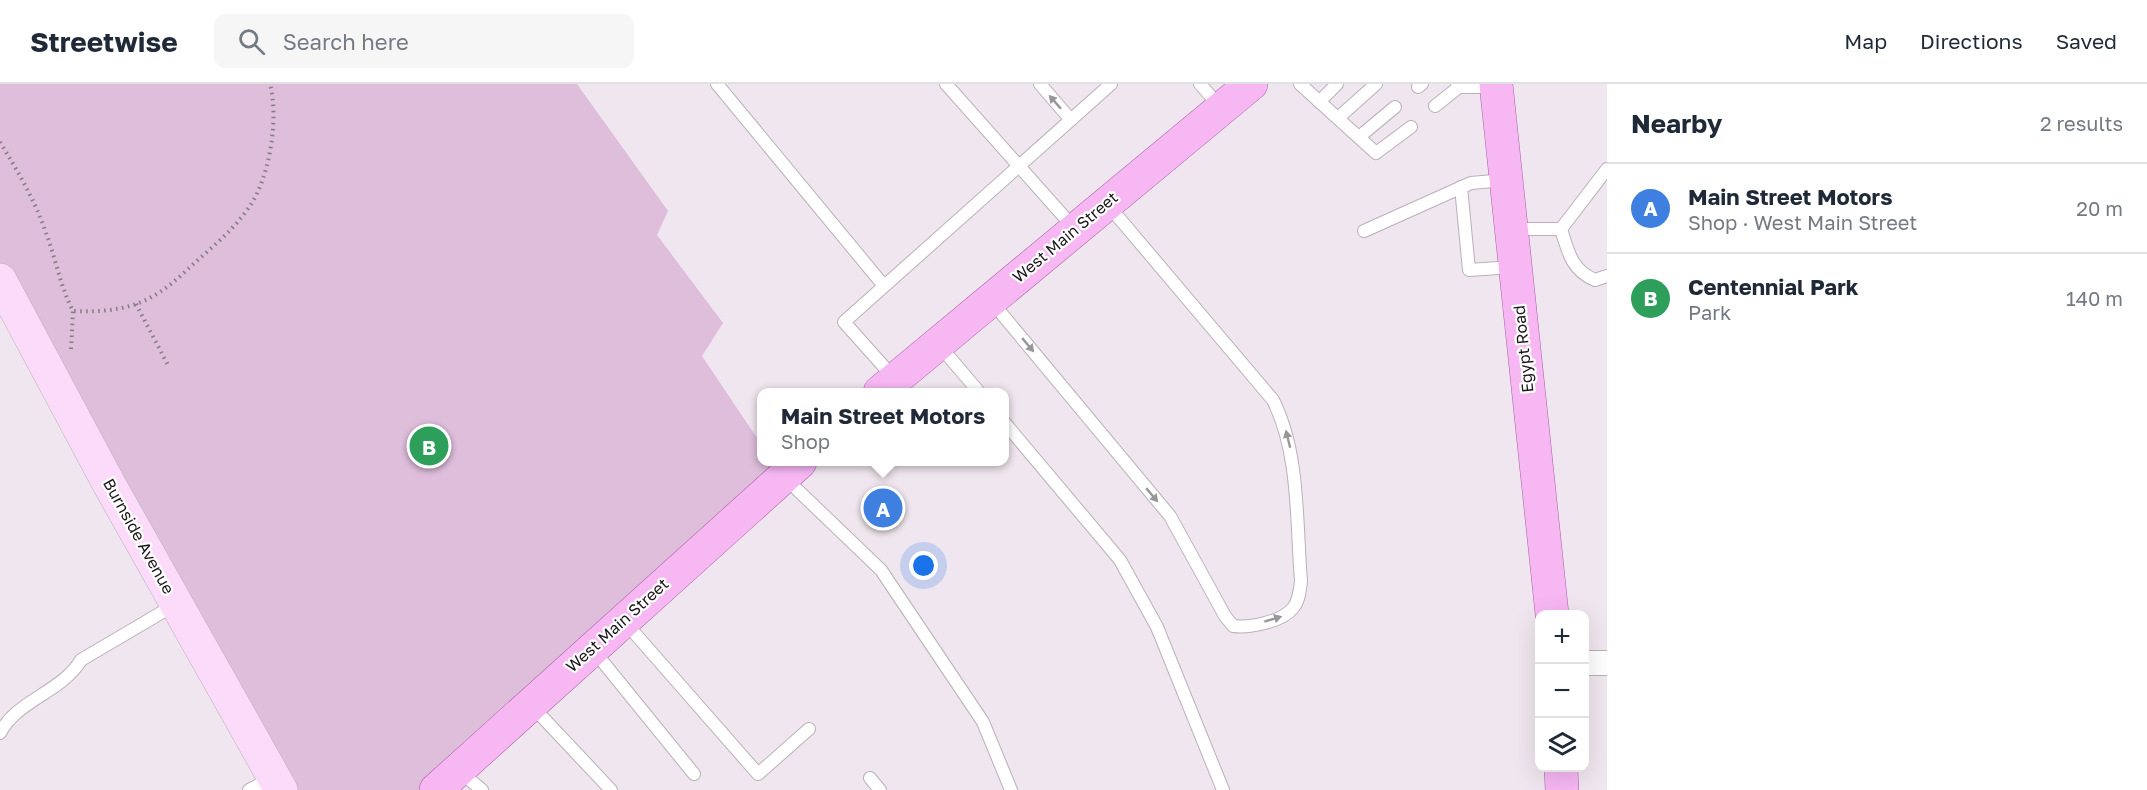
<!DOCTYPE html>
<html lang="en">
<head>
<meta charset="utf-8">
<style>
	body { margin:0; font-family:"Golos Text",sans-serif; background:#f6f6f7; color:#1f2937 }
	.controls { position:absolute; right:18px; bottom:18px; display:grid; overflow:hidden; border-radius:12px; box-shadow:0 6px 24px #0002 }
	.controls button { width:54px; height:54px; display:grid; place-items:center; padding:0; border:0; border-bottom:2px solid #e0e1e3; background:#fff; color:#1f2937; font:30px sans-serif }
	.you { position:absolute; left:924px; top:482px; width:21px; height:21px; margin:-15px; border:4px solid #fff; border-radius:50%; background:#1a73e8; box-shadow:0 0 0 9px #1a73e833 }
	.badge { display:grid; place-items:center; width:39px; height:39px; border-radius:50%; background:#2b954c; color:#fff; font-size:20px; font-weight:700 }
	.pin { position:absolute; translate:-50% -50%; border:3px solid #fff; box-shadow:0 2px 6px #0006 }
	.popup { position:absolute; left:757px; top:304px; width:252px; height:78px; box-sizing:border-box; display:grid; place-content:center; border-radius:12px; background:#fff; filter:drop-shadow(0 2px 4px #0005); font-size:20px; white-space:nowrap; color:#747a83 }
	.popup b { font-size:22px; color:#1f2937 }
	.popup::after { content:''; position:absolute; left:50%; top:100%; margin-left:-12px; border:12px solid transparent; border-top-color:#fff }
	.list { margin:0; padding:0; list-style:none }
	h2 { display:flex; justify-content:space-between; align-items:center; height:78px; margin:0; padding:0 24px; font-size:26px }
	h2 small { font-size:20px; font-weight:400; color:#747a83 }
	.list li { display:grid; grid-template-columns:39px 1fr auto; gap:18px; align-items:center; box-sizing:border-box; height:90px; padding:0 24px; border-top:2px solid #e0e1e3 }
	.list b { display:block; font-size:22px; white-space:nowrap }
	.list p { margin:0; font-size:20px; white-space:nowrap; color:#747a83 }
	.list em { font-size:20px; font-style:normal; color:#747a83 }
	.icon { flex:none; width:33px; height:33px; fill:none; stroke:currentColor; stroke-width:2; stroke-linecap:round; stroke-linejoin:round }
	.map { position:relative; flex:none; width:1607px; height:706px; overflow:hidden }
	header { display:flex; align-items:center; gap:36px; box-sizing:border-box; height:84px; padding:0 30px; background:#fff; border-bottom:2px solid #e0e1e3 }
	header strong { font-size:28px }
	nav { display:flex; gap:33px; margin-inline-start:auto; font-size:21px }
	.search { width:420px; height:54px; background:#f6f6f7; display:flex; align-items:center; gap:15px; box-sizing:border-box; padding:0 21px; border-radius:12px; color:#747a83; font-size:22px }
	main { display:flex }
	aside { flex:1; background:#fff }
	.map>svg:first-child { display:block }
	.green { fill:#debedb }
	.lines { fill:none; stroke-linecap:round; stroke-linejoin:round }
	.lane-casing { stroke:#bbb0b9; stroke-width:14 }
	.street-casing { stroke:#bbb0b9; stroke-width:26 }
	.secondary-casing { stroke:#bbb0b9; stroke-width:34 }
	.primary-casing { stroke:#a65fa2; stroke-width:34 }
	.path { stroke:#837c82; stroke-width:4; stroke-dasharray:1.5 4.5; stroke-linecap:butt }
	.lane { stroke:#fff; stroke-width:12 }
	.street { stroke:#fff; stroke-width:24 }
	.secondary { stroke:#fbdbf9; stroke-width:33 }
	.primary { stroke:#f7b7f3; stroke-width:33 }
	.oneway { fill:#989698 }
	.labels { text-anchor:middle; stroke-width:4.5; stroke-linejoin:round; paint-order:stroke }
	.street-label { font-size:16px; fill:#1a1619; stroke:#fff }
</style>
</head>
<body>
<header>
<strong>Streetwise</strong>
<div class="search"><svg class="icon" aria-label="search" viewBox="0 0 24 24"><circle cx="10" cy="10" r="6"/><path d="M15 15l6 6"/></svg>Search here</div>
<nav><a>Map</a><a>Directions</a><a>Saved</a></nav>
</header>
<main>
<div class="map">
<svg width="1607" height="706" viewBox="0 0 1607 706">
	<rect width="100%" height="100%" fill="#f0e6ef"/>
	<!-- green -->
	<path class="green" d="M0,0H577L668,127L657,151L723,239L702,272L761,360L762,378H773L784,392L434,706H281L0,196Z"/>
	<g class="lines">
		<defs>
			<g id="lane">
				<path d="M717,0L884,202"/>
				<path d="M946,0L1074,144"/>
				<path d="M1040,0L1071,36"/>
				<path d="M1200,0L1221,24"/>
				<path d="M1300,0L1376,69L1411,43"/>
				<path d="M1418,3L1422,0"/>
				<path d="M1459,3H1494"/>
				<path d="M1319,18L1337,0"/>
				<path d="M1435,22L1459,3L1457,0"/>
				<path d="M1338,34L1376,0"/>
				<path d="M1359,53L1395,23"/>
				<path d="M1461,103L1469,186L1513,183"/>
				<path d="M1512,145H1561"/>
				<path d="M1561,145C1568,167 1571,186 1595,196L1607,192"/>
				<path d="M1561,145L1607,85"/>
				<path d="M1364,147L1471,99L1505,96"/>
				<path d="M991,217L1170,432L1225,532L1233,542C1249,544 1282,538 1293,524C1299,517 1300,506 1301,497C1296,437 1300,370 1273,316L1108,121"/>
				<path d="M939,261L979,308"/>
				<path d="M894,294L844,238L1111,0"/>
				<path d="M1004,338L1120,476L1157,543L1223,706"/>
				<path d="M784,393L881,486L983,638L1011,706"/>
				<path d="M624,537L758,690L809,645"/>
				<path d="M594,567L694,690"/>
				<path d="M531,621L611,706"/>
				<path d="M0,649C17,616 62,608 81,576L176,520"/>
				<path d="M459,687L482,706"/>
				<path d="M870,694L880,706"/>
				<path d="M249,706L272,694"/>
			</g>
			<path id="street" d="M1584,579H1607"/>
			<path id="secondary" d="M0,196L109,400L281,706"/>
			<g id="primary">
				<path d="M1496,0L1552,530"/>
				<path d="M880,308L1251,0"/>
				<path d="M1561,684L1562,706"/>
				<path d="M436,706L800,378"/>
			</g>
		</defs>
		<!-- lane casing -->
		<use href="#lane" class="lane-casing"/>
		<!-- street casing -->
		<use href="#street" class="street-casing"/>
		<!-- secondary casing -->
		<use href="#secondary" class="secondary-casing"/>
		<!-- primary casing -->
		<use href="#primary" class="primary-casing"/>
		<!-- path -->
		<g class="path">
			<path d="M0,58C18,88 35,116 46,149C56,175 60,202 73,227C95,228 116,227 136,220C162,211 179,193 199,175C217,159 235,144 249,123C270,94 279,34 270,0"/>
			<path d="M136,220L169,283"/>
			<path d="M71,265L73,227"/>
		</g>
		<!-- lane -->
		<use href="#lane" class="lane"/>
		<!-- street -->
		<use href="#street" class="street"/>
		<!-- secondary -->
		<use href="#secondary" class="secondary"/>
		<!-- primary -->
		<use href="#primary" class="primary"/>
	</g>
	<!-- one-way arrows -->
	<defs><path id="oneway-solid" d="M-6-.8H1V-3.2L6.5 0L1 3.2V.8H-6Z" transform="scale(1.5)"/></defs>
	<g class="oneway">
		<use href="#oneway-solid" transform="translate(1055 18) rotate(-131)"/>
		<use href="#oneway-solid" transform="translate(1028 261) rotate(50)"/>
		<use href="#oneway-solid" transform="translate(1288 355) rotate(-104)"/>
		<use href="#oneway-solid" transform="translate(1152 411) rotate(50)"/>
		<use href="#oneway-solid" transform="translate(1273 535) rotate(-17)"/>
	</g>
	<g class="labels">
		<!-- street labels -->
		<g class="street-label">
			<text transform="translate(1065 153) rotate(-40)" y="6">West Main Street</text>
			<text transform="translate(1523 265) rotate(-96)" y="6">Egypt Road</text>
			<text transform="translate(139 452) rotate(61)" y="6">Burnside Avenue</text>
			<text transform="translate(617 541) rotate(-42)" y="6">West Main Street</text>
		</g>
	</g>
</svg>
<div class="controls">
<button>+</button>
<button>−</button>
<button><svg class="icon" aria-label="layers" viewBox="0 0 24 24"><path d="M12 4l9 5-9 5-9-5zM3 14l9 5 9-5"/></svg></button>
</div>
<div class="you"></div>
<div class="pin badge" style="left:883px;top:424px;background:#3f7fe0">A</div>
<div class="popup"><b>Main Street Motors</b>Shop</div>
<div class="pin badge" style="left:429px;top:362px;background:#2e9e5b">B</div>
</div>
<aside>
<h2>Nearby<small>2 results</small></h2>
<ul class="list">
<li><span class="badge" style="background:#3f7fe0">A</span><div><b>Main Street Motors</b><p>Shop · West Main Street</p></div><em>20 m</em></li>
<li><span class="badge" style="background:#2e9e5b">B</span><div><b>Centennial Park</b><p>Park</p></div><em>140 m</em></li>
</ul>
</aside>
</main>
</body>
</html>
